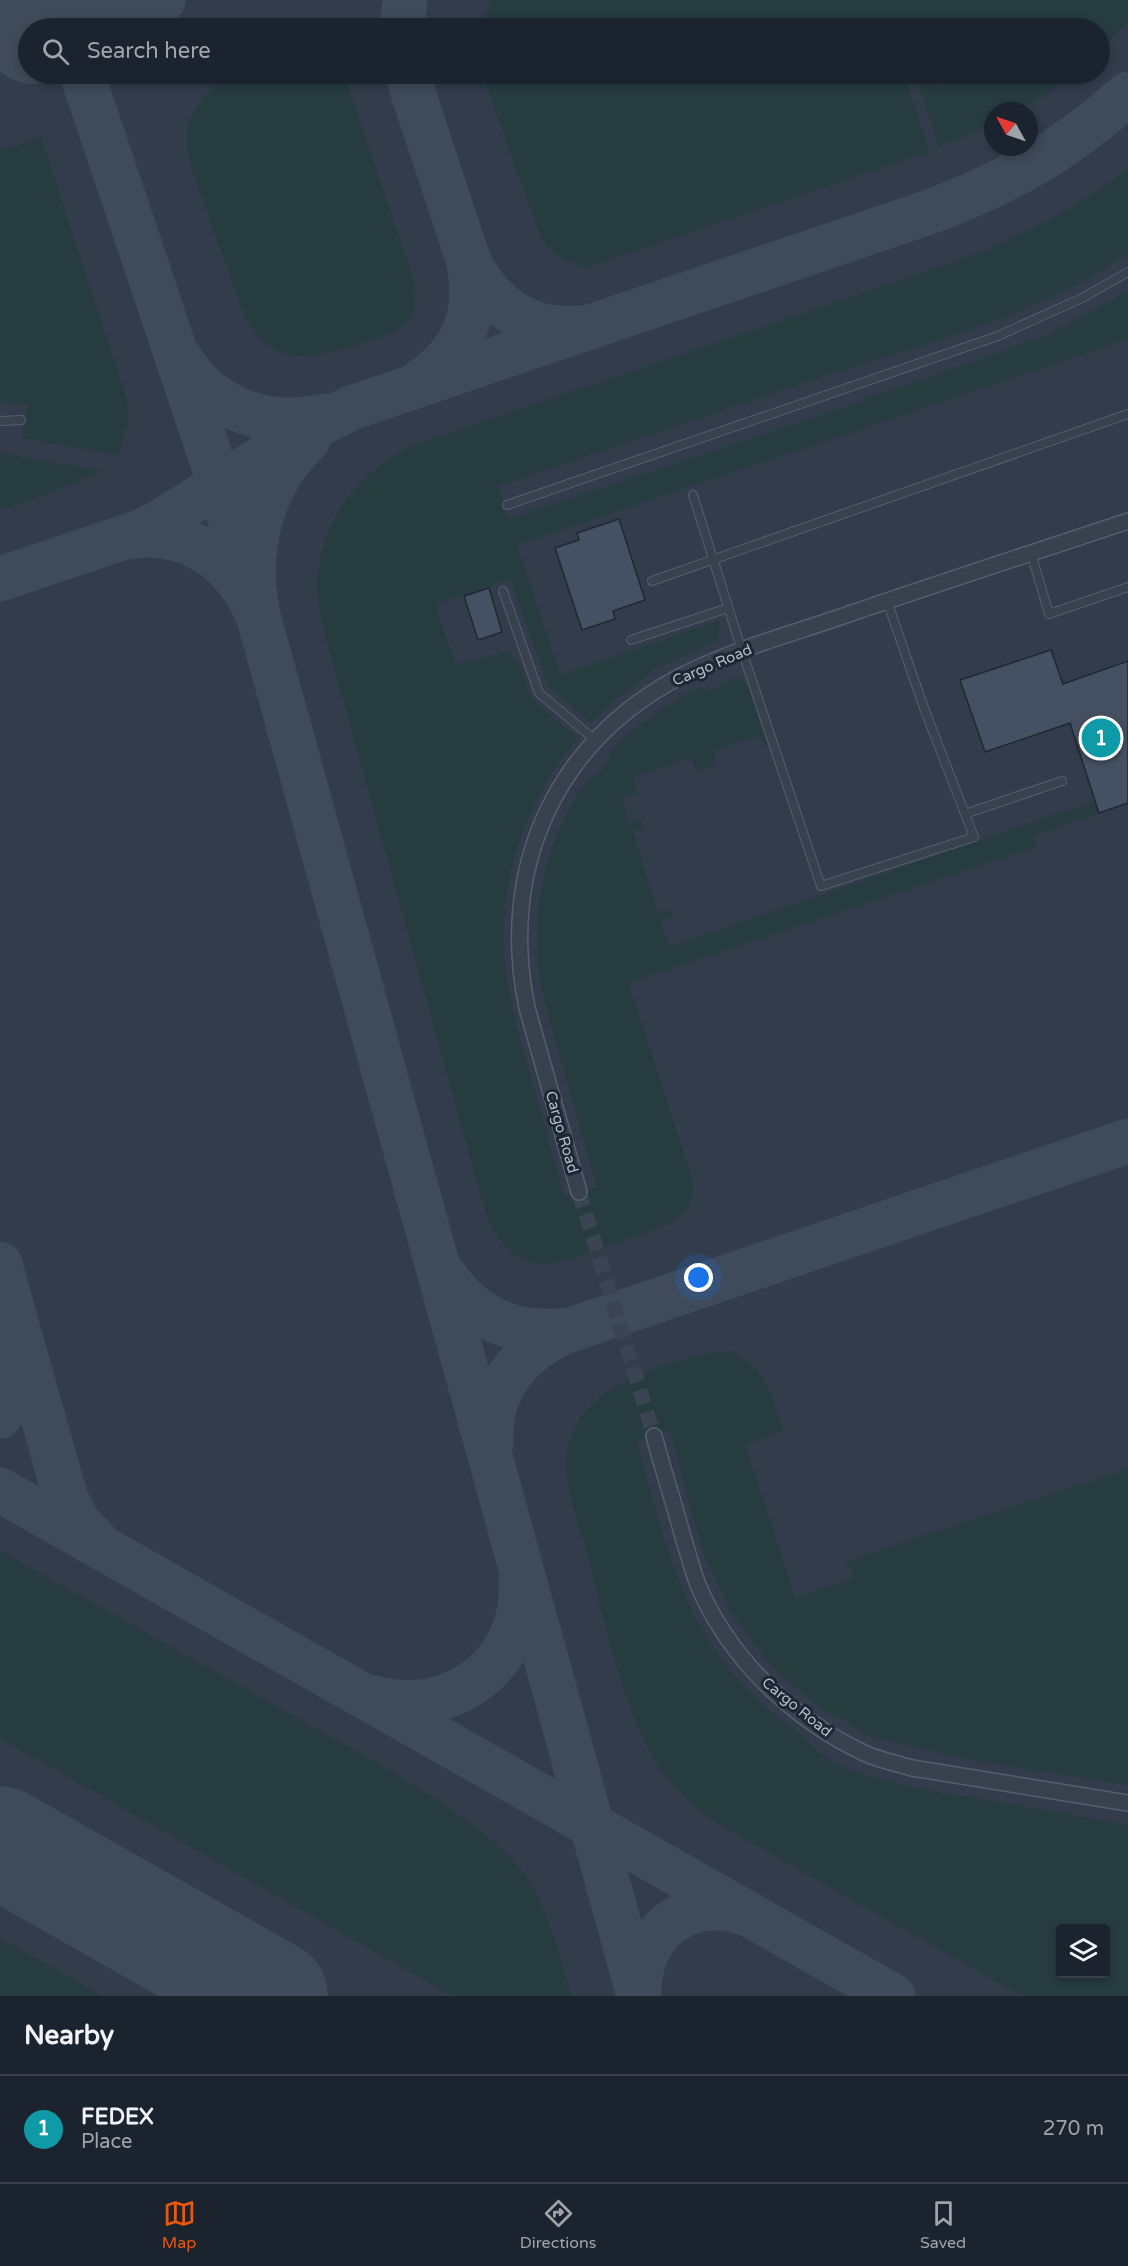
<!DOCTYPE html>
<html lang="en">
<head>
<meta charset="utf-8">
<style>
	body { margin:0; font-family:"Varela Round",sans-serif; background:#242b36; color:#f1f3f6 }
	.controls { position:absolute; right:18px; bottom:18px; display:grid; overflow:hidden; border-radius:6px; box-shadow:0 3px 9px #0003 }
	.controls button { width:54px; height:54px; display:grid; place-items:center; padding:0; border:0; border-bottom:2px solid #39404a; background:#1b232e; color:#f1f3f6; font:30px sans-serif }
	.compass { position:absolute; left:984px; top:102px; width:54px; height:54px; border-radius:50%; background:#1b232e; box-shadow:0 3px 9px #0003; rotate:310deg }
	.you { position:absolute; left:699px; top:1278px; width:21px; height:21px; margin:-15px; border:4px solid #fff; border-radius:50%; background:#1a73e8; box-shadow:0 0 0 9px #1a73e833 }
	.badge { display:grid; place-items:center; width:39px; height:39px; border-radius:50%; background:#ea580c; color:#fff; font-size:20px; font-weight:700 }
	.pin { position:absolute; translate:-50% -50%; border:3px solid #fff; box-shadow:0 2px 6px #0006 }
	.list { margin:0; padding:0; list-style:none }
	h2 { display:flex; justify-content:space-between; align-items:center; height:78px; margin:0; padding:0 24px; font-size:26px }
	h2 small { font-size:20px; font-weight:400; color:#a0a4aa }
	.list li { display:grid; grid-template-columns:39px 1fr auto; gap:18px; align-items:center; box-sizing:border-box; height:108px; padding:0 24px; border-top:2px solid #39404a }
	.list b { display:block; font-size:22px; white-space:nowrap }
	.list p { margin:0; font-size:20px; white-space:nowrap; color:#a0a4aa }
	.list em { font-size:20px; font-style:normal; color:#a0a4aa }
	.icon { flex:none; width:33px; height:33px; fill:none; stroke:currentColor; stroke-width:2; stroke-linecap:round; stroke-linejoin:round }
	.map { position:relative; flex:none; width:1128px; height:1996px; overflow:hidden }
	.search { position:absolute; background:#1b232e; box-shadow:0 3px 9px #0003; left:18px; right:18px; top:18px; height:66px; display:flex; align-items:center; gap:15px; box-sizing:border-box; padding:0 21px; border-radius:33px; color:#a0a4aa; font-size:22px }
	.sheet { height:186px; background:#1b232e }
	nav { display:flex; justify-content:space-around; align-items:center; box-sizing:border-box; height:84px; border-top:2px solid #39404a; background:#1b232e; font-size:16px; color:#a0a4aa }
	nav a { display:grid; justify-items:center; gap:3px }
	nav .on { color:#ea580c }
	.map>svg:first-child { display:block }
	.airport { fill:#323c4b; fill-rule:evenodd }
	.green { fill:#263c3f; fill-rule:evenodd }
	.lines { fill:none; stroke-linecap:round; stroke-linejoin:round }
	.taxiway { stroke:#3f4a5a; stroke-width:45 }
	.runway { stroke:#3f4a5a; stroke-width:112 }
	.building { fill:#455162; stroke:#1f2835; stroke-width:1.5 }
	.minor-tunnel { stroke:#3a4453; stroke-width:15; stroke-dasharray:15 8; stroke-linecap:butt }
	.service-casing { stroke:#565f6c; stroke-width:10 }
	.minor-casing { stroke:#565f6c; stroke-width:18 }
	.service { stroke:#38414e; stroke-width:8 }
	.minor { stroke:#38414e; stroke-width:15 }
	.labels { text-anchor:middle; stroke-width:6; stroke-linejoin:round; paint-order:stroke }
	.street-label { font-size:15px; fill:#b4bcc9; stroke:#1d2633 }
</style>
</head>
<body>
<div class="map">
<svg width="1128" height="1996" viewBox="0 0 1128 1996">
	<rect width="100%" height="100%" fill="#242f3e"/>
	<!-- airport -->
	<path class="airport" d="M0,0H1128V1996H0ZM28,28H1100V74H28ZM993,111H1029V147H993ZM1060,1928H1106V1974H1060Z"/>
	<!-- green -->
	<g class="green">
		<path d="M492,0H1128V23L1100,50V28H479L481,21Z"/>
		<path d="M237,74H343L345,77L415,284C415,297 416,310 408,320C395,339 313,360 291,355C270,351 256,335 245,318C232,281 218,243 205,205C198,187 187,159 187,139C187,110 211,83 237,74Z"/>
		<path d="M482,74H904L929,152L587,267C563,262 550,253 539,232Z"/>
		<path d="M915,74H929L931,80L940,88L952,74H1072L1042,97L1017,111H993V124L939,147Z"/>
		<path d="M41,137L127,401L128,424L118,455L22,438L28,404L0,401V151Z"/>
		<path d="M1128,169V253C1043,313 939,340 843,370L498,486L508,519L863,401L862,399L894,389L895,390L1047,335L1128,292V339L517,545L560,675L718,621L720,623L718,636L715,641L657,669H652V672L617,698L596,719L589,722L548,686L511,579L437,604V612L455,664L505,653C529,661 520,683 533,699C545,712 562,724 576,736V740C520,809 494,892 507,981C512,1014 522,1046 531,1078C542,1118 553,1157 564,1197L597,1187C585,1145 573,1103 561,1060C552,1028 541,996 538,963C533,898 550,825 592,775L595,777L611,757L609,753C633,726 667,704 702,687L709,691C720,687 730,681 738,677L746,683L745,686L749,684L769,744L768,747L765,746L760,735L713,751L716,764L696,772L692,757L633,777L637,792L622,799L629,823L641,820L644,828L633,832L658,914L671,911L672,917L660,921L669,947L1095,801L1099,813L1032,836L1036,847L628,983L691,1175C695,1197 691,1212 670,1223C649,1233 627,1239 605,1247C590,1252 573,1259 557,1263C519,1271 494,1239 484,1207L342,695C334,667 325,639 320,610C307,540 351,475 412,446L969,257C1026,234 1080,207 1128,169Z"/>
		<path d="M0,453L102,471L42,496L0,510Z"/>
		<path d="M730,1351C766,1368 771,1395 783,1430L745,1445L795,1598L854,1578L847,1561L1128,1469V1785L970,1760L880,1739L864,1734L844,1719L825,1711L807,1697L772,1667L730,1611L703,1553L670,1430L637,1441C670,1565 689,1656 800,1734C808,1740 813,1747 820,1753C828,1760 842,1766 852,1770C897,1787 947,1794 994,1801C1039,1809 1083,1817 1128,1825V1996H1022L709,1818C689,1802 669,1784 656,1762C621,1703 606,1625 589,1559C581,1529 568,1497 566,1466C566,1459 567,1450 569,1444C573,1428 583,1412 595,1402C621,1377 694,1352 730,1351ZM1060,1928H1106V1974H1060Z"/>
		<path d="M0,1551L398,1775C438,1802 499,1837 526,1877C549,1909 559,1958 572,1996H453L0,1738Z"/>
		<path d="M0,1938L102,1996H0Z"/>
	</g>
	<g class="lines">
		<!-- taxiway -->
		<g class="taxiway">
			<path d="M57,0L66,28"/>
			<path d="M135,28L163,0"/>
			<path d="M402,28L405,0"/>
			<path d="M82,74L220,485L258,615L639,1996"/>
			<path d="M407,74L468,259"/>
			<path d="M182,361C213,410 269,429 325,416"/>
			<path d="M420,382C466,351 479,312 468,259C489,305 528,333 579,328"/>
			<path d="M127,537C189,527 234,561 258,615C245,552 260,485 308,440"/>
			<path d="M0,579L140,532L160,522L302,433L351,408L935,210C1013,180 1065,150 1128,94"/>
			<path d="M0,1264L21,1340"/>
			<path d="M442,1272C474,1320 514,1336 570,1330C521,1349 488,1388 491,1443"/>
			<path d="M570,1330L1128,1141"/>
			<path d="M0,1416C20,1393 23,1369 21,1340L66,1499L78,1522L96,1541"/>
			<path d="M0,1490L893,1996"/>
			<path d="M374,1698C452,1719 526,1664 521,1581"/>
			<path d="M0,1836L82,1888"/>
			<path d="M639,1993C639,1933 685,1894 745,1913"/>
		</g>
		<!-- runway -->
		<g class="runway">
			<path d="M35,28L121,0"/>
			<path d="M0,1842L272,1996"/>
		</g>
	</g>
	<!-- building -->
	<g class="building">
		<path d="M619,519L645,600L613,611L615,619L582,630L555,548L579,540L577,533Z"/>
		<path d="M489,588L502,632L478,640L464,596Z"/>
		<path d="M1051,650L1063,684L1128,661V803L1099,813L1070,723L985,752L960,680Z"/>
	</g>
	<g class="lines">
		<!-- minor-tunnel -->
		<path class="minor-tunnel" d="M579,1192L654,1436"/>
		<defs>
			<g id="service">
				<path d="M0,421L21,420"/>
				<path d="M693,495L742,651L821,886L974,837L924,708L887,601"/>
				<path d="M507,505L998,336L1082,298L1128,272"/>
				<path d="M1031,553L1049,614L1128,587"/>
				<path d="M652,581L1128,414"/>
				<path d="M503,591L539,693L595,740"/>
				<path d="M631,640L728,608"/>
				<path d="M965,814L1062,781"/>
			</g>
			<g id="minor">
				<path d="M579,1192L527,1008C498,868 555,741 683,675C734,649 795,633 849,614C942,582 1035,552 1128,521"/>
				<path d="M654,1436C663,1470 674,1503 683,1537C688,1553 692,1569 698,1585C729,1658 792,1719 864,1753C879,1760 896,1763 912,1768L1128,1803"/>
			</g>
		</defs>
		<!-- service casing -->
		<use href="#service" class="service-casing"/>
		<!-- minor casing -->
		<use href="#minor" class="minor-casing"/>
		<!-- service -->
		<use href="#service" class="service"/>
		<!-- minor -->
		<use href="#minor" class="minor"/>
	</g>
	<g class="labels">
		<!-- street labels -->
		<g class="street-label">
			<text transform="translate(712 665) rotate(-23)" y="5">Cargo Road</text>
			<text transform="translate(562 1132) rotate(74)" y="5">Cargo Road</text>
			<text transform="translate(797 1707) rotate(39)" y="5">Cargo Road</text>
		</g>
	</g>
</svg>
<div class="controls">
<button><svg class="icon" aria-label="layers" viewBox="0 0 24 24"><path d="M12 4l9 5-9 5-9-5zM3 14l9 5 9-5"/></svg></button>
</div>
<svg class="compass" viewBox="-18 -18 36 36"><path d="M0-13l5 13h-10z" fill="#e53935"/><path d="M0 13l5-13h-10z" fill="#a0a4aa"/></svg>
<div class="you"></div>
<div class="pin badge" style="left:1101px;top:738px;background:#0f9aa8">1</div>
<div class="search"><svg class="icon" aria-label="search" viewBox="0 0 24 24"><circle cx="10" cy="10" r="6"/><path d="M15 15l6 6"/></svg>Search here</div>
</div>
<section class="sheet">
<h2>Nearby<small></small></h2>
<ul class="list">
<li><span class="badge" style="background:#0f9aa8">1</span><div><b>FEDEX</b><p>Place</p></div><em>270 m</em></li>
</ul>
</section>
<nav>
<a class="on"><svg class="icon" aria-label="map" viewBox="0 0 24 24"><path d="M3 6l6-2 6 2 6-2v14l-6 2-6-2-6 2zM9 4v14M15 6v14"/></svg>Map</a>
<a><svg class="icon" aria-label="directions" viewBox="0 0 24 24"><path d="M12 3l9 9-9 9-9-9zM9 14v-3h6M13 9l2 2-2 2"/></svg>Directions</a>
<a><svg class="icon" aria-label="saved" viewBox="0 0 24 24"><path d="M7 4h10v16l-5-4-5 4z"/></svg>Saved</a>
</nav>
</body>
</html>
